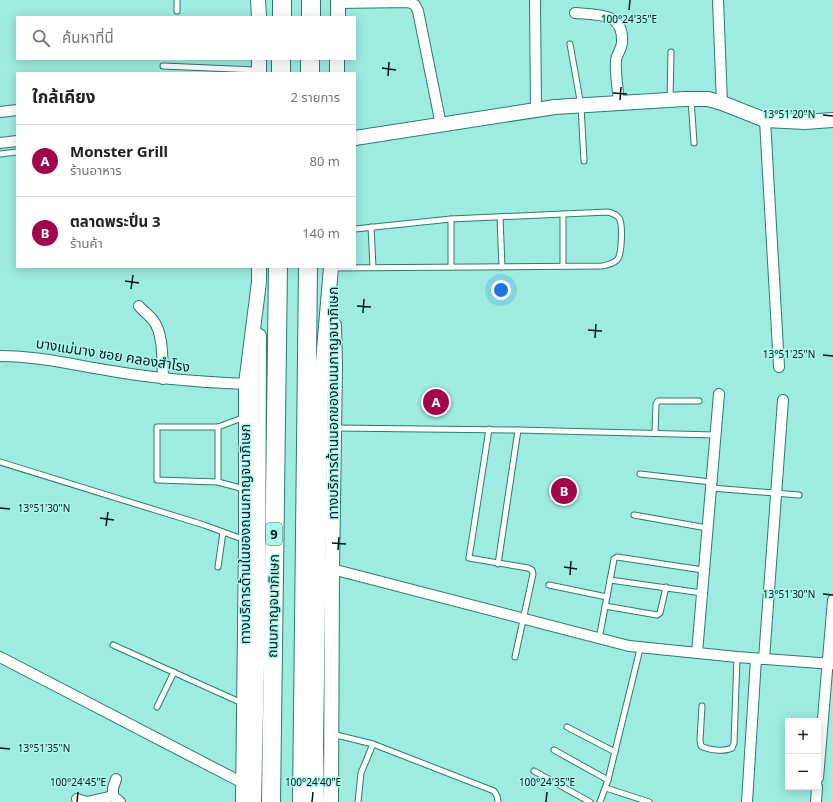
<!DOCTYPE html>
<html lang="th">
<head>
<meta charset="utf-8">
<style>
	body { margin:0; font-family:"Noto Sans","Noto Sans Thai",sans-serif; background:#f2f2f2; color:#202124 }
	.controls { position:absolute; right:12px; bottom:12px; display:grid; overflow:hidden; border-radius:0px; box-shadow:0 2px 10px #0003 }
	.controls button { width:36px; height:36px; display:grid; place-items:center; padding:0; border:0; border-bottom:1px solid #e0e0e0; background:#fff; color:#202124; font:20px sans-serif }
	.you { position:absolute; left:501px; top:290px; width:14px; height:14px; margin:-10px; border:3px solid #fff; border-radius:50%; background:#1a73e8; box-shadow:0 0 0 6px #1a73e833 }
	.badge { display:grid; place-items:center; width:26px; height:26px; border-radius:50%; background:#a00649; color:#fff; font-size:13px; font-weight:700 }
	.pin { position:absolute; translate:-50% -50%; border:2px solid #fff; box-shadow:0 1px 4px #0006 }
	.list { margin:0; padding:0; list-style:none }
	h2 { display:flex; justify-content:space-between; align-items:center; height:52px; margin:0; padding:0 16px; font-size:17px }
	h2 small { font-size:13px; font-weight:400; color:#757577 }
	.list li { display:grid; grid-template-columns:26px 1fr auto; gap:12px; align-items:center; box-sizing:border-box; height:72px; padding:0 16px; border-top:1px solid #e0e0e0 }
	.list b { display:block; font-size:15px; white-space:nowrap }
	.list p { margin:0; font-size:13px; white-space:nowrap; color:#757577 }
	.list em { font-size:13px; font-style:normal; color:#757577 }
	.icon { flex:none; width:22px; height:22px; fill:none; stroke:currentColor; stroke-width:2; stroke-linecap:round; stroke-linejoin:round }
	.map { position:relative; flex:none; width:833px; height:802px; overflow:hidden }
	.search { position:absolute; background:#fff; box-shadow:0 2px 10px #0003; left:16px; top:16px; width:340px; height:44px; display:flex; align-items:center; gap:10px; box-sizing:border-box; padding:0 14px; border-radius:0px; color:#757577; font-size:15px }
	.panel { position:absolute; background:#fff; box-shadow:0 2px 10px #0003; left:16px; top:72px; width:340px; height:196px; border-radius:0px }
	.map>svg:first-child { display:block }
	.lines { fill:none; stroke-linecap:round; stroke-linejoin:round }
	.lane-casing { stroke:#2c7a72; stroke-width:7 }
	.street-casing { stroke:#2c7a72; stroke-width:12 }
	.secondary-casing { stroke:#2c7a72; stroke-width:16 }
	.highway-casing { stroke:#2c7a72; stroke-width:20 }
	.lane { stroke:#fff; stroke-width:5 }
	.street { stroke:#fff; stroke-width:10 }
	.secondary { stroke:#fff; stroke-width:14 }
	.highway { stroke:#fff; stroke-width:18 }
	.ticks { fill:none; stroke:#001513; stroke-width:1.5 }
	.labels { text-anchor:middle; stroke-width:3; stroke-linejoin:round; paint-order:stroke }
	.shield { fill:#acf8ee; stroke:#345955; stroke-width:1 }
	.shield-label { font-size:13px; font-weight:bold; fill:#001513 }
	.street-label { font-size:14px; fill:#001513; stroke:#acf8ee }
	.ticks-label { font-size:10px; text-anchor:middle; fill:#001513; stroke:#acf8ee; stroke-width:3; stroke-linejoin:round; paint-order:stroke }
</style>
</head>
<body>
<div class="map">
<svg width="833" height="802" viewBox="0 0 833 802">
	<rect width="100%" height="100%" fill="#9eebe0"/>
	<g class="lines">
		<defs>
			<g id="lane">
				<path d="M177,0V11"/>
				<path d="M570,44L581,106L584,161"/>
				<path d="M163,66L258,70"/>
				<path d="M670,99L671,52"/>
				<path d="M691,99L694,143"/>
				<path d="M0,154L17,152"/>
				<path d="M563,214V266"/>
				<path d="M500,217L502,267"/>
				<path d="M451,219V267"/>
				<path d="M371,227L373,267"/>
				<path d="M333,268L602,266C607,265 613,264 617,260C622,255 623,224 619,218C616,214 612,213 608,212L451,219L355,229"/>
				<path d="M336,428L518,430L715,435"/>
				<path d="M489,429L469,558L528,568L532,570L533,574L515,657"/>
				<path d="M655,433L656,404L658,401H699"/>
				<path d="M0,462L204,525L245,540"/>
				<path d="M640,474L711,482"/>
				<path d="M218,482V427"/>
				<path d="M711,488L799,495"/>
				<path d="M244,489L218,482L157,480V427H218L245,417"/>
				<path d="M634,515L707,528"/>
				<path d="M498,564L518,430"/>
				<path d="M218,567L223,532"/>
				<path d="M610,580L702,593"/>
				<path d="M549,585L607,597"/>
				<path d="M605,606L657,615L660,613L666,587"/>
				<path d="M599,639L614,559L617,557L703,570"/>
				<path d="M113,645L242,703"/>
				<path d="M702,706L700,740L701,746C708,750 724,752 732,748L734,743L737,657"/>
				<path d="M157,707L174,672"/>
				<path d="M567,727L615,752"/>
				<path d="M332,734L373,744L361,773L358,802"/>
				<path d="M373,744L494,791L497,796L498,802"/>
				<path d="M554,750L608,780"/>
				<path d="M534,771L590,802"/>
				<path d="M606,788L649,802"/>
				<path d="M600,802L608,780L640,649"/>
			</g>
			<g id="street">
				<path d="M535,0L536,110"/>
				<path d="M718,0L722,103"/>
				<path d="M338,3L409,2L415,5L418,11L441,125"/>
				<path d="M575,13C597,15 624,12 622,42C622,49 617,53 616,60C615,74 618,89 619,103"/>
				<path d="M0,112L17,110"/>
				<path d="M765,120L779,367"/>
				<path d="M0,143L17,141"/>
				<path d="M139,306C143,311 149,315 153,320C164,334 162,361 163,379"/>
				<path d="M0,356C38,356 74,365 112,371C156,379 200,382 246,384"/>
				<path d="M332,569L629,646L737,657L833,664"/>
				<path d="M697,653L719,394"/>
				<path d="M0,657L243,783"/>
				<path d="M764,659L783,400"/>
				<path d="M818,778L833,600"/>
				<path d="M116,779L113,788V796L120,802"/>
				<path d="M77,799L87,802"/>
				<path d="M87,802L113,796"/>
				<path d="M747,802L756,659"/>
				<path d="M816,802L817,787"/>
			</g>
			<g id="secondary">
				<path d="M258,0L259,17"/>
				<path d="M338,17V0"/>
				<path d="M259,59V73"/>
				<path d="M337,73V59"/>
				<path d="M355,138L555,107L684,99H708L722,103L765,120L805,122L833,120"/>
				<path d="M243,802L246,541V384L259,282V267"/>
				<path d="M254,802L258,618L259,336"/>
				<path d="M317,802L316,745L321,385L331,267"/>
				<path d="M331,802L332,569L335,367L334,325"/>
			</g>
			<g id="highway">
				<path d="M282,17V0"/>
				<path d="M311,17V0"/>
				<path d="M281,73V59"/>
				<path d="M310,73V59"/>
				<path d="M271,802L278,267"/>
				<path d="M302,802L308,267"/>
			</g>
		</defs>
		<!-- lane casing -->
		<use href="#lane" class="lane-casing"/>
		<!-- street casing -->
		<use href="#street" class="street-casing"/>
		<!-- secondary casing -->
		<use href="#secondary" class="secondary-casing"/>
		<!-- highway casing -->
		<use href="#highway" class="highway-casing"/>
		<!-- lane -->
		<use href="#lane" class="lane"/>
		<!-- street -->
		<use href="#street" class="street"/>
		<!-- secondary -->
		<use href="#secondary" class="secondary"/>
		<!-- highway -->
		<use href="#highway" class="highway"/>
	</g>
	<!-- ticks -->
	<path class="ticks" d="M629,10L630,0M382,68L396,70M388,76L389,62M613,93L627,94M620,100L621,87M823,115L833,116M125,281L139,283M131,289L133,275M357,306L371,307M363,313L364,299M588,330L602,331M595,338L596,324M823,355L833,356M0,508L10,509M100,518L114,520M106,526L108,512M332,543L346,544M338,550L339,537M564,567L577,569M570,575L571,561M823,594L833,595M0,748L10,749M77,802L78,792M312,802L313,792M546,802L547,792"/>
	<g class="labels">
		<!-- shield labels -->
		<rect class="shield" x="266" y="523" width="16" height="22" rx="3"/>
		<g class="shield-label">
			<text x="274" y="539">9</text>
		</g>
		<!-- street labels -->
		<g class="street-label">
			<text transform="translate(113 355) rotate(9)" y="5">บางแม่นาง ซอย คลองสำโรง</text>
			<text transform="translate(333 403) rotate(-90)" y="5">ทางบริการด้านนอกของถนนกาญจนาภิเษก</text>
			<text transform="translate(245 534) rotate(-90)" y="5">ทางบริการด้านในของถนนกาญจนาภิเษก</text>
			<text transform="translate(273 606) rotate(-89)" y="5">ถนนกาญจนาภิเษก</text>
		</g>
	</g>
	<g class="ticks-label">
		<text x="629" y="23">100°24'35"E</text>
		<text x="789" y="118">13°51'20"N</text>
		<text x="789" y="358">13°51'25"N</text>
		<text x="44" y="512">13°51'30"N</text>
		<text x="789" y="598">13°51'30"N</text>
		<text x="44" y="752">13°51'35"N</text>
		<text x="78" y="786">100°24'45"E</text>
		<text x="313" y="786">100°24'40"E</text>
		<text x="547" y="786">100°24'35"E</text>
	</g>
</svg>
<div class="controls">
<button>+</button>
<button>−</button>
</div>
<div class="you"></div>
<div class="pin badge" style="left:436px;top:402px">A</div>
<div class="pin badge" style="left:564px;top:491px">B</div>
<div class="search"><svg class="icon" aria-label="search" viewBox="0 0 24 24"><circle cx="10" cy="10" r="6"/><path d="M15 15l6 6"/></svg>ค้นหาที่นี่</div>
<section class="panel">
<h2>ใกล้เคียง<small>2 รายการ</small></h2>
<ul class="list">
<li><span class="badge">A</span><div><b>Monster Grill</b><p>ร้านอาหาร</p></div><em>80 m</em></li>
<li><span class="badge">B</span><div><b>ตลาดพระปิ่น 3</b><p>ร้านค้า</p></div><em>140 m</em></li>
</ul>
</section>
</div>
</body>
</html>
